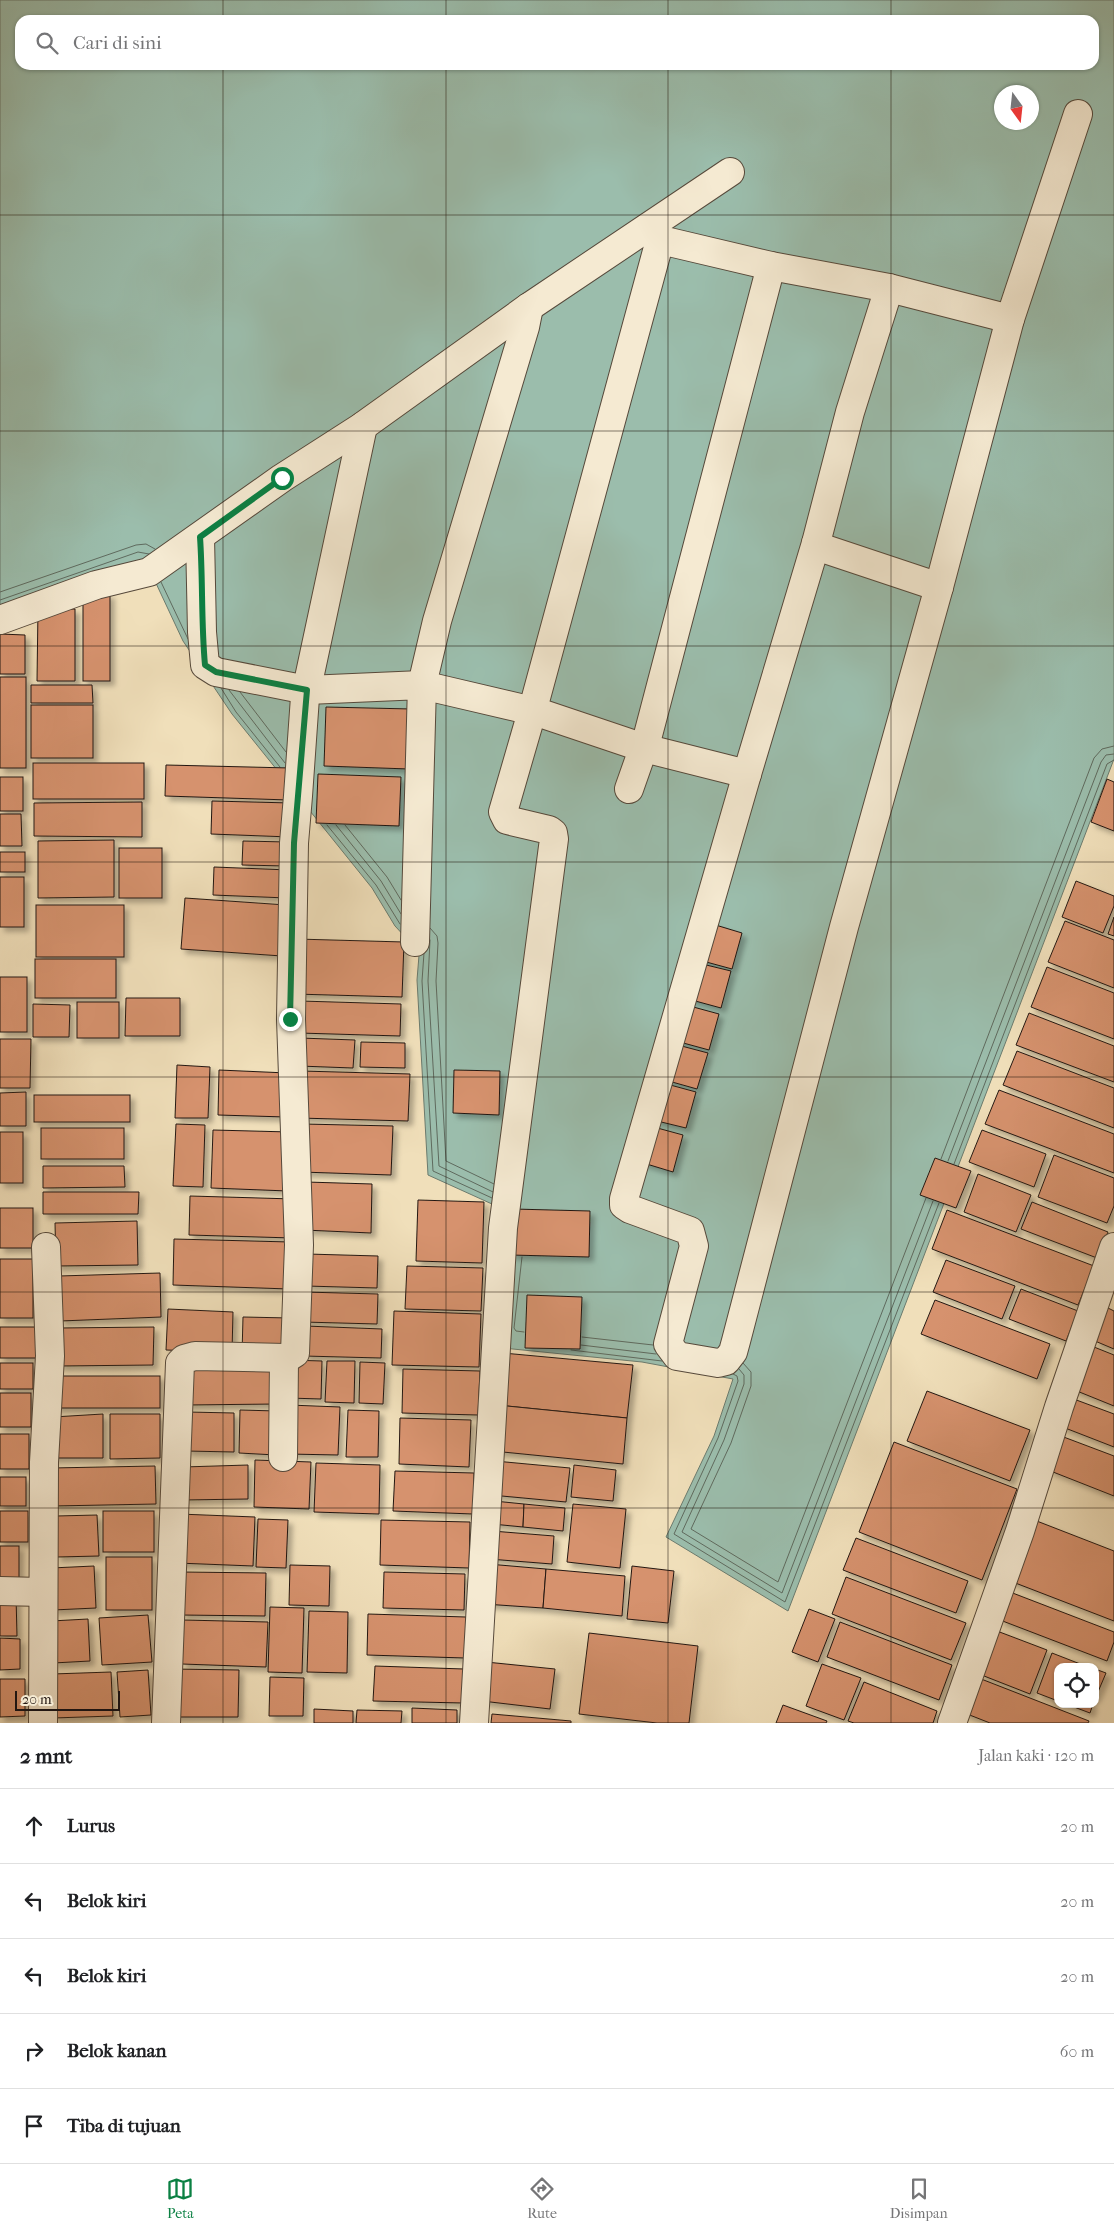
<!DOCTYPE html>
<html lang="id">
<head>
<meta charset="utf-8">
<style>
	body { margin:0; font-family:"IM FELL French Canon",serif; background:#f2f2f2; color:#202124 }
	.controls { position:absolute; right:15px; bottom:15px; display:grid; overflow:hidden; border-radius:10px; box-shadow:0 1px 4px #0004 }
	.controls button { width:45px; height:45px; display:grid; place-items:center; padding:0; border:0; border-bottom:1px solid #e0e0e0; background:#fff; color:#202124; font:25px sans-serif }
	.compass { position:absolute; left:994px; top:85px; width:45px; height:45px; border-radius:50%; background:#fff; box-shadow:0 1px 4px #0004; rotate:165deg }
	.scale { position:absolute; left:15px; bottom:12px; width:105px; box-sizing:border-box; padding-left:5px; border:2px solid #231711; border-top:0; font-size:14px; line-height:18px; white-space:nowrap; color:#231711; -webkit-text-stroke:4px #f5ead2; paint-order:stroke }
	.stop { position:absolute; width:15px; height:15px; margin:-11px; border:4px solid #0b8043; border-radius:50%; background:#fff }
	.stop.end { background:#0b8043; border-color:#fff; box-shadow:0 1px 5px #0008 }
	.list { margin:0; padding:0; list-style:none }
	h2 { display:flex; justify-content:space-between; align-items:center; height:65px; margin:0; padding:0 20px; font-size:21px }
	h2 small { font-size:16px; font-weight:400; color:#757577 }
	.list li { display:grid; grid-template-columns:32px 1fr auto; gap:15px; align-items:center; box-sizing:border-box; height:75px; padding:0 20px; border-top:1px solid #e0e0e0 }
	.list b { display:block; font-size:19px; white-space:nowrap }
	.list em { font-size:16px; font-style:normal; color:#757577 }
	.icon { flex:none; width:28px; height:28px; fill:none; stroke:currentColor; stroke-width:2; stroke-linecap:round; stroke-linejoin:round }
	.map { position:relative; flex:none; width:1114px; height:1723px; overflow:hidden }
	.search { position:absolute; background:#fff; box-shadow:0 1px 4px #0004; left:15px; right:15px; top:15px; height:55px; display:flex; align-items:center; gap:12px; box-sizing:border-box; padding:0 18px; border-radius:15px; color:#757577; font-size:19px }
	.sheet { height:440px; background:#fff }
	nav { display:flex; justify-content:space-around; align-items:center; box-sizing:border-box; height:70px; border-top:1px solid #e0e0e0; background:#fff; font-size:14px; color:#757577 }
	nav a { display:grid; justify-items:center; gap:2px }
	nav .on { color:#0b8043 }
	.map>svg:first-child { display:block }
	.water { fill:#9bbdac; stroke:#6b7b6e; fill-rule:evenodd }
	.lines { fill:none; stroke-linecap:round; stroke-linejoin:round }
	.shore { stroke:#5f6a5e; stroke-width:1 }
	.building { fill:#d6926e; stroke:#231711; filter:url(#shadow) }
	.minor-casing { stroke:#56493b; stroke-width:30 }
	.minor { stroke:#f5ead2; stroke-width:28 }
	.route { stroke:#0b8043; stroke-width:6 }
	.grid { fill:none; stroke:#231711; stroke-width:1; stroke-opacity:0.55 }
</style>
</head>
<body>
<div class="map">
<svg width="1114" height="1723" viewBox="0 0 1114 1723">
	<defs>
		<filter id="shadow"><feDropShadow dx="4.5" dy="4.5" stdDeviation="2.5" flood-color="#0004"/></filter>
	</defs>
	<rect width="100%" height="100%" fill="#f0dfba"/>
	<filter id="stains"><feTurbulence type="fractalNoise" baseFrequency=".004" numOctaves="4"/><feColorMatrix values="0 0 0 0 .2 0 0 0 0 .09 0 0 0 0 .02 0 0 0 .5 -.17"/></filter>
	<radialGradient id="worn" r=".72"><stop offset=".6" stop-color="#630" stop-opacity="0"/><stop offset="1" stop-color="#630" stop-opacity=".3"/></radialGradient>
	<!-- water -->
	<path class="water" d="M0,0H1114V759L788,1611L666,1537L714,1436L733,1379L642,1362L493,1347L503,1209L428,1175L417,980L420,943L408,940L395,926L372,888L232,714L183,641L154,579L0,612ZM20,20H1094V65H20ZM1002,92H1032V122H1002Z"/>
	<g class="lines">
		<!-- shore -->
		<g class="shore">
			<path d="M161,582L188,639"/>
			<path d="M0,592L136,545L146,544L155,549"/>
			<path d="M0,600L138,552L149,554"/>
			<path d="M221,688L236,712L280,767"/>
			<path d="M229,690L285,763"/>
			<path d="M240,692L286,752"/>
			<path d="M327,825L376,885L400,924"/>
			<path d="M336,825L381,881L401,914"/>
			<path d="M345,825L387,877L401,900"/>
			<path d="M430,928L437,936L438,943L436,981L446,1161L494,1184"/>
			<path d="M430,940L428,981L439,1166L493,1192"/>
			<path d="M424,953L422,981L433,1171L492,1198"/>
			<path d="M941,1159L1094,758L1102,749L1114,746"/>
			<path d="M948,1161L1101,762L1106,755L1114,754"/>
			<path d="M954,1164L1107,764L1114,760"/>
			<path d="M522,1257L514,1328L516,1331L524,1332"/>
			<path d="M582,1337L653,1345"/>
			<path d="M581,1345L656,1354"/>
			<path d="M571,1350L662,1361"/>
			<path d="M743,1363L751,1372V1386L731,1443L691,1529L778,1582L926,1198"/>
			<path d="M739,1369L744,1375V1384L724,1440L682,1532L782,1593L933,1201"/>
			<path d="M733,1374L737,1376L738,1381L718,1438L674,1534L785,1602L939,1203"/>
		</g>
	</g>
	<!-- building -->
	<g class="building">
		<rect x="83" y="594" width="27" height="87"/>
		<path d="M38,609H75V681H37Z"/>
		<path d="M0,634L25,635V674H0Z"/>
		<rect x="0" y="677" width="26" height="91"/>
		<path d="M31,685H92L93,703H31Z"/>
		<rect x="31" y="705" width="62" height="53"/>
		<path d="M326,707L411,709L409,769L324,766Z"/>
		<rect x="33" y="763" width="111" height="36"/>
		<path d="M166,765L290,768L289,800L165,796Z"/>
		<path d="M318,774L401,777L399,826L316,823Z"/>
		<rect x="0" y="777" width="23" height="34"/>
		<path d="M1107,779L1114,782V831L1091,822Z"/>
		<path d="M212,801L291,803L290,837L211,834Z"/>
		<path d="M142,802V837L34,836V803Z"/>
		<path d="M0,814H21L22,846H0Z"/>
		<path d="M114,840V897L38,898V841Z"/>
		<path d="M243,841L287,842L286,866L242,865Z"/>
		<rect x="119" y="848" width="43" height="50"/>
		<rect x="0" y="852" width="25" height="20"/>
		<path d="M214,867L289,870L287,898L213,895Z"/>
		<rect x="0" y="877" width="24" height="50"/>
		<path d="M1076,881L1114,896V906L1103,933L1062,917Z"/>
		<path d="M185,898L286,905L282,956L181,949Z"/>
		<rect x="36" y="905" width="88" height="52"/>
		<path d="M1114,917V936L1108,934Z"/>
		<path d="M1065,921L1114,940V988L1048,962Z"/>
		<path d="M709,923L742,933L732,969L699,960Z"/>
		<path d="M296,939L404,942L402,997L294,994Z"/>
		<rect x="35" y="959" width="81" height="39"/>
		<path d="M698,963L731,971L721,1008L688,999Z"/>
		<path d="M1047,967L1114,993V1039L1031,1007Z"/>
		<rect x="0" y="977" width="27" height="55"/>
		<path d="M126,998H180V1036H125Z"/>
		<path d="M300,1001L401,1004L400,1036L299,1033Z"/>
		<rect x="77" y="1002" width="42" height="36"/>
		<path d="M33,1004L70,1005L69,1037H33Z"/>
		<path d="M686,1005L719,1014L709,1050L676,1041Z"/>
		<path d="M1029,1013L1114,1046V1082L1016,1045Z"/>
		<path d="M300,1038L355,1040L353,1068L299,1066Z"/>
		<path d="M0,1039H31L30,1088H0Z"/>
		<path d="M361,1042L405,1043V1068L360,1067Z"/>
		<path d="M674,1044L708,1053L697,1089L665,1080Z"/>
		<path d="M1017,1051L1114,1088V1128L1003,1085Z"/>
		<path d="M177,1065L210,1067L208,1118H175Z"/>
		<path d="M219,1070L287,1073L286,1117L218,1115Z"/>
		<path d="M454,1070L500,1071L499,1115L453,1113Z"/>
		<path d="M301,1071L410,1074L408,1121L299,1118Z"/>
		<path d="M663,1083L696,1092L686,1128L653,1120Z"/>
		<path d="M999,1090L1114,1134V1173L985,1124Z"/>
		<path d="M26,1092V1126H0V1093Z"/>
		<rect x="34" y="1095" width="96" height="27"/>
		<path d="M176,1124L205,1125L203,1187L173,1186Z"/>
		<path d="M303,1124L393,1126L391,1175L301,1172Z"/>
		<path d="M650,1126L683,1135L673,1172L640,1162Z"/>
		<rect x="41" y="1128" width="83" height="31"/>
		<path d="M213,1130L290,1132L288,1191L211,1188Z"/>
		<path d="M982,1130L1046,1154L1034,1187L969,1162Z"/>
		<rect x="0" y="1132" width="23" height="51"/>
		<path d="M1054,1155L1114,1178V1206L1107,1223L1038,1197Z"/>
		<path d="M935,1158L971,1171L956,1208L920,1195Z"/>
		<path d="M43,1166H124L125,1187L43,1188Z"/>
		<path d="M978,1174L1031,1195L1016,1232L964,1212Z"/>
		<path d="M306,1182L372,1184L371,1233L304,1230Z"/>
		<path d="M43,1192H139L138,1214H43Z"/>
		<path d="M190,1196L294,1199L293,1238L189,1235Z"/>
		<path d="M418,1200L484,1202L482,1263L416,1261Z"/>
		<path d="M1032,1202L1108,1232L1097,1258L1021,1229Z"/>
		<rect x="0" y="1208" width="33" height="40"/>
		<path d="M513,1209L590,1211L589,1257L511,1255Z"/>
		<path d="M947,1210L1094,1266L1078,1305L932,1249Z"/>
		<path d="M137,1221L138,1265L56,1266L55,1223Z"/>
		<path d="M174,1239L290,1242L289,1289L173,1285Z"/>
		<path d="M307,1254L378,1256L377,1288L306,1286Z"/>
		<rect x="0" y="1259" width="33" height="59"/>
		<path d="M946,1260L1015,1286L1002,1319L933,1292Z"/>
		<path d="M407,1266L483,1268L481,1311L405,1309Z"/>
		<path d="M160,1273L161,1317L60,1321L59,1276Z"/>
		<path d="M1021,1289L1078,1311L1066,1341L1009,1319Z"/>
		<path d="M304,1292L378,1294L377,1324L303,1322Z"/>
		<path d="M527,1295L582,1297L580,1349L525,1348Z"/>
		<path d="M935,1300L1050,1344L1037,1379L921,1334Z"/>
		<path d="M1108,1308L1114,1311V1349L1095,1341Z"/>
		<path d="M168,1309L233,1312L232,1352L166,1350Z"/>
		<path d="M394,1311L481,1314L479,1367L392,1365Z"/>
		<path d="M243,1317L290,1318L288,1355L242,1354Z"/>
		<path d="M305,1326L382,1329L381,1358L304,1356Z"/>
		<rect x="0" y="1327" width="37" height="31"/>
		<path d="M154,1327L153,1365L59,1366V1328Z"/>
		<path d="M1089,1345L1114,1355V1406L1072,1389Z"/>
		<path d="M503,1353L633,1365L627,1418L497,1405Z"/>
		<path d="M289,1360L322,1361L321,1399L288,1398Z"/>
		<path d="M327,1361H355L354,1403L325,1402Z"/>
		<path d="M276,1362V1404L186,1405V1363Z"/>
		<path d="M360,1362L385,1363L383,1404L359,1403Z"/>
		<rect x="0" y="1363" width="33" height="26"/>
		<path d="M403,1369L480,1371L478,1415L402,1413Z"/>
		<rect x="54" y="1376" width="106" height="32"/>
		<path d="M927,1391L1030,1430L1010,1481L907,1441Z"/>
		<rect x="0" y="1393" width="31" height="34"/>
		<path d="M1071,1398L1114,1414V1447L1060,1426Z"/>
		<path d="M289,1405L340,1407L338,1455L288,1454Z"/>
		<path d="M497,1405L627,1418L623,1464L493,1451Z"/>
		<path d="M240,1410L277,1411L276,1455L239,1453Z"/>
		<path d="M348,1410L379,1411L378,1457H346Z"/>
		<path d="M188,1412L234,1413V1452L186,1451Z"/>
		<path d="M103,1414V1458H50L53,1417Z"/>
		<path d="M110,1414H160V1458L110,1459Z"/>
		<path d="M400,1418L471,1420L469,1467L399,1464Z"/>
		<rect x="0" y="1434" width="29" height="35"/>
		<path d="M1061,1436L1114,1456V1496L1048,1470Z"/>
		<path d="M894,1442L1017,1489L982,1580L859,1532Z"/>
		<path d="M255,1460L311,1462L309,1509L254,1507Z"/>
		<path d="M495,1461L570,1468L566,1502L491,1495Z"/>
		<path d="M316,1463L380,1465L379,1514L314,1512Z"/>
		<path d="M248,1465V1499L182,1500L183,1467Z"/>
		<path d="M574,1465L616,1470L613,1501L571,1497Z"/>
		<path d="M155,1466L156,1504L53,1506L51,1468Z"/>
		<path d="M395,1471L474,1473L473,1514L393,1511Z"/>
		<rect x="0" y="1477" width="26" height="29"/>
		<path d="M494,1501L524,1504L523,1527L492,1524Z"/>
		<path d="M524,1504L565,1508L563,1531L523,1527Z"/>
		<path d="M573,1504L626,1509L620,1568L567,1562Z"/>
		<rect x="0" y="1511" width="28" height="31"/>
		<rect x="103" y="1511" width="51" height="41"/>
		<path d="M179,1514L255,1517L253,1566L177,1563Z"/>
		<path d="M97,1515L99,1556L57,1557L56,1516Z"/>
		<path d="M1029,1518L1114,1551V1621L1005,1579Z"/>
		<path d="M258,1519L288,1520L286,1568L256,1567Z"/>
		<path d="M381,1520L470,1522L469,1568L380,1565Z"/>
		<path d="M492,1531L554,1536L552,1564L489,1559Z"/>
		<path d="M856,1538L968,1581L956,1613L843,1570Z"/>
		<rect x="0" y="1546" width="19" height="38"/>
		<rect x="106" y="1557" width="46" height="53"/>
		<path d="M488,1564L546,1569L543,1608L484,1604Z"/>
		<path d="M290,1565L330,1566L329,1606L289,1605Z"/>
		<path d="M94,1566L96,1608L53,1610L51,1568Z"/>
		<path d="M632,1566L674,1571L668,1623L627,1619Z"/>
		<path d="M546,1569L625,1576L622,1616L543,1608Z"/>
		<path d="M182,1572L266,1573L265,1616L181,1615Z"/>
		<path d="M384,1572L465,1574L464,1610L383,1608Z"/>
		<path d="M846,1577L966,1623L951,1660L832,1614Z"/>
		<path d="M1010,1592L1114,1632V1642L1107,1661L1000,1620Z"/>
		<path d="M0,1596H16L17,1636H0Z"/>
		<path d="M270,1607L304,1608L302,1673L268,1672Z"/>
		<path d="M809,1609L835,1619L818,1662L792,1652Z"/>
		<path d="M309,1611L348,1612L347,1673L307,1672Z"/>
		<path d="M368,1614L466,1617L465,1658L367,1655Z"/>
		<path d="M148,1615L152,1662L102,1665L99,1618Z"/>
		<path d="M88,1619L90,1661L53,1663L51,1621Z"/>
		<path d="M183,1620L268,1622L266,1667L182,1664Z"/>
		<path d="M840,1622L952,1665L939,1700L827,1657Z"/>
		<path d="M997,1631L1047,1650L1030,1694L979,1674Z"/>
		<path d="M589,1633L698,1646L689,1723H657L579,1714Z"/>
		<path d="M0,1638L20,1639V1669L0,1670Z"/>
		<path d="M1052,1653L1088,1667H1058V1701L1037,1693Z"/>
		<path d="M486,1662L555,1669L550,1709L482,1701Z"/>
		<path d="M822,1664L861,1678L844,1720L806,1706Z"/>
		<path d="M375,1666L464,1669L463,1703L373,1701Z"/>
		<path d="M173,1669L239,1670L238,1717H172Z"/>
		<path d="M1095,1669L1106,1673L1095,1699Z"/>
		<path d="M148,1670L151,1715L120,1717L117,1672Z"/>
		<path d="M111,1672L113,1716L53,1718L52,1674Z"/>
		<path d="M270,1677L304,1678L303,1716H269Z"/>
		<path d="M976,1677L1089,1721L1088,1723H990L962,1712Z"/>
		<path d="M0,1679H25V1716L0,1717Z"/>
		<path d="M864,1682L937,1711L933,1723H854L848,1721Z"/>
		<path d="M1066,1704H1093L1090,1713Z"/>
		<path d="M783,1705L827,1721L826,1723H776Z"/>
		<path d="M412,1708L457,1710V1723H412Z"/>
		<path d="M314,1709L353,1711V1723H314Z"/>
		<path d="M357,1710L402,1711L401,1723H356Z"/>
		<path d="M492,1714L571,1721V1723H491Z"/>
	</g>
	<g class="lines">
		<defs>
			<g id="minor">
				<path d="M649,227L660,240L665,241L771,266L889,288L850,412L816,543L747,774L624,1199V1205L630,1209L690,1231L694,1246L668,1344L677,1356L718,1363L726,1361L733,1352L736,1341L844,927L939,587L1010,319L1078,114"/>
				<path d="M889,288L1010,319"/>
				<path d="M529,307L525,327L437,621L422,685L537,712L644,748L747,774"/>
				<path d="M200,537L202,632L205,665L216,672L307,690L422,685L415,942"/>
				<path d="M816,543L825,549L939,587"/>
				<path d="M0,620L96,585L149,572L282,478L363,426L529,307L730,172"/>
				<path d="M629,789L648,735L771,266"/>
				<path d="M283,1457L284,1360L295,1353L299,1245L291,1019L294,843L298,796L305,697L363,426"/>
				<path d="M0,1591L42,1592"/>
				<path d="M43,1723L44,1462L50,1356L46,1247"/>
				<path d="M166,1723L180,1363L184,1359L195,1356L285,1358"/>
				<path d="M474,1723L503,1228L554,839L553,833L549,830L507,820L503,812L534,705L660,240"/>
				<path d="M952,1723L1020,1531L1059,1407L1114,1247"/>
			</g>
		</defs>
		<!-- minor casing -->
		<use href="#minor" class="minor-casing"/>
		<!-- minor -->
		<use href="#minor" class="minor"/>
	</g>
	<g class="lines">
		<!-- route -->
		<path class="route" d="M282,478L200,537C203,580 201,622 205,665L216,672L307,690L294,843L290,1019"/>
	</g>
	<!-- grid -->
	<path class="grid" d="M223,0V20M446,0V20M668,0V20M891,0V20M223,65V1723M446,65V1723M668,65V1723M891,65V1723M0,215H1114M0,431H1114M0,646H1114M0,862H1114M0,1077H1114M0,1292H1114M0,1508H1114"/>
	<rect width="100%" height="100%" filter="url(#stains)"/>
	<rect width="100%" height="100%" fill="url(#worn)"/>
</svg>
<div class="controls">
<button><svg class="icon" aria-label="locate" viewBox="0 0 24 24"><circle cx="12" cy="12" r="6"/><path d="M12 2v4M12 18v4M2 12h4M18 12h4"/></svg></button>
</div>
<svg class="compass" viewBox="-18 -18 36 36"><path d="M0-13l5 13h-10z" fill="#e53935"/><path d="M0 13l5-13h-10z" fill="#757577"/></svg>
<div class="scale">20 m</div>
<div class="stop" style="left:282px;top:478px"></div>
<div class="stop end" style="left:290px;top:1019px"></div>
<div class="search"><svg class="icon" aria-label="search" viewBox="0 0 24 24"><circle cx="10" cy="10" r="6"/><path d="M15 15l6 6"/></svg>Cari di sini</div>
</div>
<section class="sheet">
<h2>2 mnt<small>Jalan kaki · 120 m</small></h2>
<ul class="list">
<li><svg class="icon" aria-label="ahead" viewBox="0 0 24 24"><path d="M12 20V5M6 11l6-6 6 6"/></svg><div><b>Lurus</b></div><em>20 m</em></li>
<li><svg class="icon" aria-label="left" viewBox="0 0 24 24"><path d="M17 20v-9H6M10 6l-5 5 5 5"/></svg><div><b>Belok kiri</b></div><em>20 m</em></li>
<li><svg class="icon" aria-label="left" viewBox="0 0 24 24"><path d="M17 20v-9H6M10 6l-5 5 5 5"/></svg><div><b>Belok kiri</b></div><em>20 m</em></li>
<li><svg class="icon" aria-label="right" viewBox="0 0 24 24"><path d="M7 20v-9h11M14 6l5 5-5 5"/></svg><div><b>Belok kanan</b></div><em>60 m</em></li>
<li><svg class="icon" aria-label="arrive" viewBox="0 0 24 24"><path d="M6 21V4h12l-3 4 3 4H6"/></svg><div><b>Tiba di tujuan</b></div></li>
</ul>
</section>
<nav>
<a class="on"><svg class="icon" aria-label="map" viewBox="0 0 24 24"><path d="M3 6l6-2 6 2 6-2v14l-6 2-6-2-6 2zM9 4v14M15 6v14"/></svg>Peta</a>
<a><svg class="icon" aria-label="directions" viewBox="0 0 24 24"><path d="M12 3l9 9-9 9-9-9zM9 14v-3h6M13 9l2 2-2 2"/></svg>Rute</a>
<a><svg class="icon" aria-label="saved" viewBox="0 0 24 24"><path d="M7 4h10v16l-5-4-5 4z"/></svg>Disimpan</a>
</nav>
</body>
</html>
